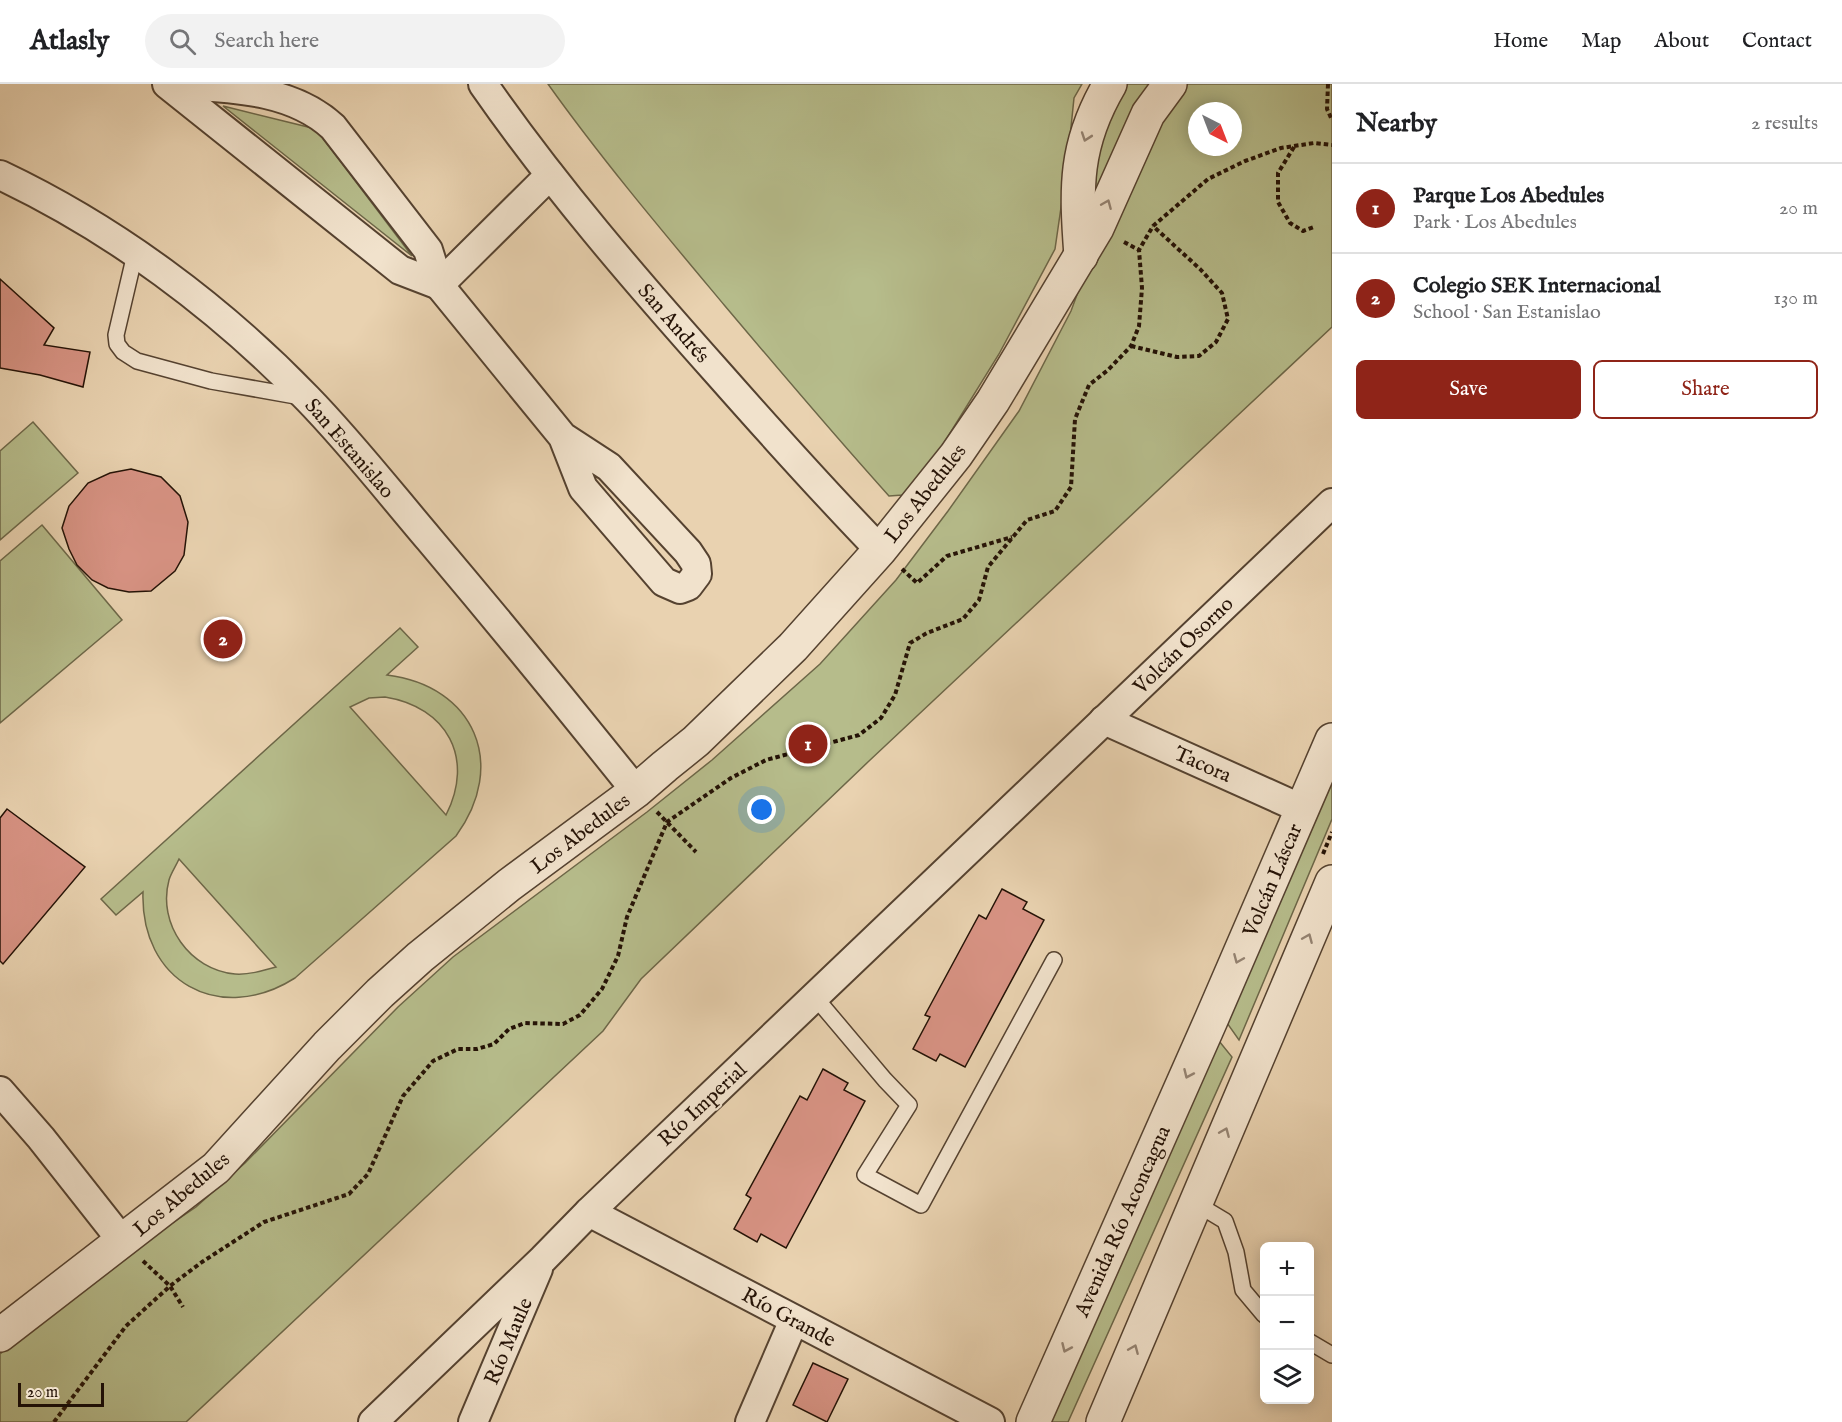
<!DOCTYPE html>
<html lang="en">
<head>
<meta charset="utf-8">
<style>
	body { margin:0; font-family:"IM FELL English",serif; background:#f2f2f2; color:#202124 }
	.controls { position:absolute; right:18px; bottom:18px; display:grid; overflow:hidden; border-radius:9px; box-shadow:0 3px 15px #0003 }
	.controls button { width:54px; height:54px; display:grid; place-items:center; padding:0; border:0; border-bottom:2px solid #e0e0e0; background:#fff; color:#202124; font:30px sans-serif }
	.compass { position:absolute; left:1188px; top:18px; width:54px; height:54px; border-radius:50%; background:#fff; box-shadow:0 3px 15px #0003; rotate:138deg }
	.scale { position:absolute; left:18px; bottom:15px; width:86px; box-sizing:border-box; padding-left:6px; border:3px solid #241206; border-top:0; font-size:16px; line-height:21px; white-space:nowrap; color:#241206; -webkit-text-stroke:4px #f1e2cc; paint-order:stroke }
	.you { position:absolute; left:762px; top:726px; width:21px; height:21px; margin:-15px; border:4px solid #fff; border-radius:50%; background:#1a73e8; box-shadow:0 0 0 9px #1a73e833 }
	.badge { display:grid; place-items:center; width:39px; height:39px; border-radius:50%; background:#8f2418; color:#fff; font-size:20px; font-weight:700 }
	.pin { position:absolute; translate:-50% -50%; border:3px solid #fff; box-shadow:0 2px 6px #0006 }
	.list { margin:0; padding:0; list-style:none }
	h2 { display:flex; justify-content:space-between; align-items:center; height:78px; margin:0; padding:0 24px; font-size:26px }
	h2 small { font-size:20px; font-weight:400; color:#757577 }
	.list li { display:grid; grid-template-columns:39px 1fr auto; gap:18px; align-items:center; box-sizing:border-box; height:90px; padding:0 24px; border-top:2px solid #e0e0e0 }
	.list b { display:block; font-size:22px; white-space:nowrap }
	.list p { margin:0; font-size:20px; white-space:nowrap; color:#757577 }
	.list em { font-size:20px; font-style:normal; color:#757577 }
	.actions { display:flex; gap:12px; padding:18px 24px }
	.actions a { flex:1; padding:14px 0; border:2px solid #8f2418; border-radius:9px; text-align:center; font-size:21px; color:#8f2418 }
	.actions .main { background:#8f2418; color:#fff }
	.icon { flex:none; width:33px; height:33px; fill:none; stroke:currentColor; stroke-width:2; stroke-linecap:round; stroke-linejoin:round }
	.map { position:relative; flex:none; width:1332px; height:1338px; overflow:hidden }
	header { display:flex; align-items:center; gap:36px; box-sizing:border-box; height:84px; padding:0 30px; background:#fff; border-bottom:2px solid #e0e0e0 }
	header strong { font-size:28px }
	nav { display:flex; gap:33px; margin-inline-start:auto; font-size:21px }
	.search { width:420px; height:54px; background:#f2f2f2; display:flex; align-items:center; gap:15px; box-sizing:border-box; padding:0 21px; border-radius:33px; color:#757577; font-size:22px }
	main { display:flex }
	aside { flex:1; background:#fff }
	.map>svg:first-child { display:block }
	.green { fill:#b6bc8b; stroke:#6d6748; stroke-width:1.5; fill-rule:evenodd }
	.building { fill:#d89384; stroke:#241206; stroke-width:1.5 }
	.lines { fill:none; stroke-linecap:round; stroke-linejoin:round }
	.service-casing { stroke:#554230; stroke-width:18 }
	.minor-casing { stroke:#554230; stroke-width:32 }
	.tertiary-casing { stroke:#554230; stroke-width:36 }
	.path { stroke:#241206; stroke-width:4; stroke-dasharray:4.5 3; stroke-linecap:butt }
	.service { stroke:#f1e2cc; stroke-width:15 }
	.minor { stroke:#f1e2cc; stroke-width:28 }
	.tertiary { stroke:#f1e2cc; stroke-width:33 }
	.oneway { stroke:#958473 }
	.labels { text-anchor:middle; stroke-width:4.5; stroke-linejoin:round; paint-order:stroke }
	.street-label { font-size:21px; fill:#241206; stroke:#f1e2cc }
</style>
</head>
<body>
<header>
<strong>Atlasly</strong>
<div class="search"><svg class="icon" aria-label="search" viewBox="0 0 24 24"><circle cx="10" cy="10" r="6"/><path d="M15 15l6 6"/></svg>Search here</div>
<nav><a>Home</a><a>Map</a><a>About</a><a>Contact</a></nav>
</header>
<main>
<div class="map">
<svg width="1332" height="1338" viewBox="0 0 1332 1338">
	<rect width="100%" height="100%" fill="#e9d2b0"/>
	<filter id="stains"><feTurbulence type="fractalNoise" baseFrequency=".00333" numOctaves="4"/><feColorMatrix values="0 0 0 0 .2 0 0 0 0 .09 0 0 0 0 .02 0 0 0 .5 -.17"/></filter>
	<radialGradient id="worn" r=".72"><stop offset=".6" stop-color="#630" stop-opacity="0"/><stop offset="1" stop-color="#630" stop-opacity=".3"/></radialGradient>
	<!-- green -->
	<g class="green">
		<path d="M548,0H1082L1074,14L1067,82L1055,165L999,270L939,367L903,411L889,412C833,350 779,286 725,222C664,149 603,77 548,0Z"/>
		<path d="M1127,0H1152L1090,135L1099,54Z"/>
		<path d="M1182,0H1332V243L869,677L641,895L603,947L186,1338H0V1270L133,1166L196,1123L245,1079L398,923L453,873L647,728L712,676L820,580L896,496L948,427L1019,327L1071,227L1091,173L1127,101ZM1197,27H1233V63H1197Z"/>
		<path d="M223,22L316,45L412,172Z"/>
		<path d="M33,338L78,389L0,456V367Z"/>
		<path d="M42,441L122,536L0,639V477Z"/>
		<path d="M400,544L418,563L387,591C475,602 508,681 456,752L295,894C219,942 140,897 143,808L116,831L101,815ZM385,613C447,623 475,674 446,731L350,623L369,614ZM179,775L276,883C262,887 248,891 235,890C190,886 157,840 169,796C171,789 176,782 179,775Z"/>
		<path d="M1332,685V735L1239,956L1227,939Z"/>
		<path d="M1219,957L1232,973L1068,1338H1050Z"/>
	</g>
	<!-- building -->
	<g class="building">
		<path d="M0,195L54,244L44,261L90,268L83,303L40,291L0,284Z"/>
		<path d="M131,385L161,393L180,412L188,438L184,471L175,487L151,507L129,508L108,504L92,496L77,481L69,465L62,444L69,422L88,399L110,389Z"/>
		<path d="M7,725L85,783L3,880L0,877V734Z"/>
		<path d="M1002,805L1027,818L1023,825L1044,836L965,983L940,970L936,977L913,965L930,933L925,931L979,831L986,835Z"/>
		<path d="M823,985L848,999L844,1006L865,1017L786,1164L761,1150L757,1158L734,1145L751,1114L746,1111L800,1012L807,1016Z"/>
		<path d="M813,1279L848,1295L827,1338L793,1321Z"/>
	</g>
	<g class="lines">
		<defs>
			<g id="service">
				<path d="M135,170L116,251L117,260L123,268L137,277L211,297L301,313"/>
				<path d="M815,913L885,996L909,1021L865,1091L921,1121L1054,876"/>
				<path d="M1195,1119L1225,1137L1236,1168L1243,1206L1264,1231"/>
				<path d="M1310,1258L1332,1271"/>
			</g>
			<g id="minor">
				<path d="M167,0L400,186L439,201L550,91"/>
				<path d="M169,0C225,4 290,3 333,43L428,166L439,201L563,353L583,404L664,498L680,505L688,502L697,490L696,480L688,468L609,383L563,353"/>
				<path d="M483,0C554,102 635,196 718,289C771,349 824,408 880,466"/>
				<path d="M0,91C114,145 219,223 307,314C350,358 389,408 429,455C499,538 568,622 636,707"/>
				<path d="M1104,636L1302,725"/>
				<path d="M0,1007L41,1054L123,1158"/>
				<path d="M589,1128L990,1338"/>
				<path d="M373,1338L543,1175L589,1128L1332,419"/>
				<path d="M473,1338L538,1185"/>
				<path d="M750,1338L794,1236"/>
			</g>
			<g id="tertiary">
				<path d="M1081,172C1076,104 1074,61 1110,0"/>
				<path d="M0,1251L216,1084L327,962L380,909L420,873L509,801L636,707L665,682L696,657L793,563L880,466L956,371L993,317L1097,144L1148,30L1170,0"/>
				<path d="M1033,1338L1211,936L1332,656"/>
				<path d="M1103,1338L1332,798"/>
			</g>
		</defs>
		<!-- service casing -->
		<use href="#service" class="service-casing"/>
		<!-- minor casing -->
		<use href="#minor" class="minor-casing"/>
		<!-- tertiary casing -->
		<use href="#tertiary" class="tertiary-casing"/>
		<!-- path -->
		<g class="path">
			<path d="M1328,0L1327,25L1332,36"/>
			<path d="M1294,63L1278,89V118L1290,139L1303,147L1314,143"/>
			<path d="M1124,158L1139,166"/>
			<path d="M1131,262L1177,273L1199,272L1216,258L1228,235L1222,209L1200,185L1153,142"/>
			<path d="M902,485L917,499L947,472L1012,453"/>
			<path d="M657,728L696,768"/>
			<path d="M1323,770L1332,748"/>
			<path d="M143,1177L170,1202L183,1223"/>
			<path d="M54,1338L126,1242L170,1202L202,1178L264,1138L349,1110L368,1090L403,1012L433,977L458,965H477L494,960L509,945L525,939L563,940L580,931L602,905L618,872L627,833L667,738L731,694L766,676L859,651L881,634L895,611L910,559L927,549L963,535L979,516L988,483L1027,436L1055,427L1071,403L1075,335L1089,301L1108,286L1131,262L1139,242L1142,204L1139,166L1153,142L1208,95L1245,77L1281,64L1314,59L1332,61"/>
		</g>
		<!-- service -->
		<use href="#service" class="service"/>
		<!-- minor -->
		<use href="#minor" class="minor"/>
		<!-- tertiary -->
		<use href="#tertiary" class="tertiary"/>
	</g>
	<!-- one-way arrows -->
	<defs><path id="oneway-chevron" d="M-2-3.5L2.5 0L-2 3.5" fill="none" stroke-width="1.6" stroke-linecap="round" stroke-linejoin="round" transform="scale(1.5)"/></defs>
	<g class="oneway">
		<use href="#oneway-chevron" transform="translate(1086 53) rotate(109)"/>
		<use href="#oneway-chevron" transform="translate(1107 120) rotate(-67)"/>
		<use href="#oneway-chevron" transform="translate(1308 854) rotate(-67)"/>
		<use href="#oneway-chevron" transform="translate(1238 875) rotate(113)"/>
		<use href="#oneway-chevron" transform="translate(1188 990) rotate(114)"/>
		<use href="#oneway-chevron" transform="translate(1225 1048) rotate(-67)"/>
		<use href="#oneway-chevron" transform="translate(1066 1264) rotate(114)"/>
		<use href="#oneway-chevron" transform="translate(1134 1265) rotate(-67)"/>
	</g>
	<g class="labels">
		<!-- street labels -->
		<g class="street-label">
			<text transform="translate(674 239) rotate(49)" y="7">San Andrés</text>
			<text transform="translate(350 364) rotate(49)" y="7">San Estanislao</text>
			<text transform="translate(925 409) rotate(-52)" y="7">Los Abedules</text>
			<text transform="translate(1183 561) rotate(-44)" y="7">Volcán Osorno</text>
			<text transform="translate(1203 680) rotate(24)" y="7">Tacora</text>
			<text transform="translate(580 749) rotate(-37)" y="7">Los Abedules</text>
			<text transform="translate(1272 796) rotate(-67)" y="7">Volcán Láscar</text>
			<text transform="translate(702 1020) rotate(-43)" y="7">Río Imperial</text>
			<text transform="translate(181 1110) rotate(-40)" y="7">Los Abedules</text>
			<text transform="translate(1122 1137) rotate(-66)" y="7">Avenida Río Aconcagua</text>
			<text transform="translate(789 1233) rotate(28)" y="7">Río Grande</text>
			<text transform="translate(508 1257) rotate(-67)" y="7">Río Maule</text>
		</g>
	</g>
	<rect width="100%" height="100%" filter="url(#stains)"/>
	<rect width="100%" height="100%" fill="url(#worn)"/>
</svg>
<div class="controls">
<button>+</button>
<button>−</button>
<button><svg class="icon" aria-label="layers" viewBox="0 0 24 24"><path d="M12 4l9 5-9 5-9-5zM3 14l9 5 9-5"/></svg></button>
</div>
<svg class="compass" viewBox="-18 -18 36 36"><path d="M0-13l5 13h-10z" fill="#e53935"/><path d="M0 13l5-13h-10z" fill="#757577"/></svg>
<div class="scale">20 m</div>
<div class="you"></div>
<div class="pin badge" style="left:808px;top:660px">1</div>
<div class="pin badge" style="left:223px;top:555px">2</div>
</div>
<aside>
<h2>Nearby<small>2 results</small></h2>
<ul class="list">
<li><span class="badge">1</span><div><b>Parque Los Abedules</b><p>Park · Los Abedules</p></div><em>20 m</em></li>
<li><span class="badge">2</span><div><b>Colegio SEK Internacional</b><p>School · San Estanislao</p></div><em>130 m</em></li>
</ul>
<div class="actions"><a class="main">Save</a><a>Share</a></div>
</aside>
</main>
</body>
</html>
